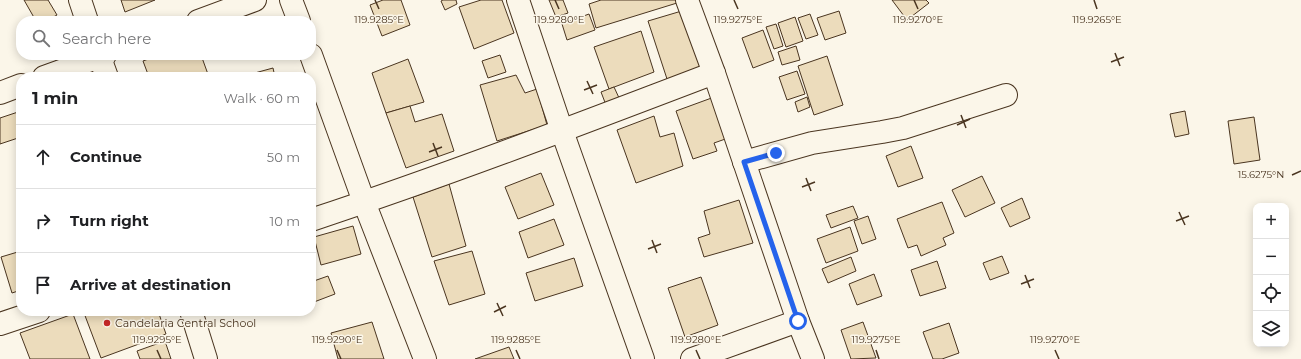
<!DOCTYPE html>
<html lang="en">
<head>
<meta charset="utf-8">
<style>
	body { margin:0; font-family:Montserrat,sans-serif; background:#f2f2f2; color:#202124 }
	.controls { position:absolute; right:12px; bottom:12px; display:grid; overflow:hidden; border-radius:8px; box-shadow:0 2px 10px #0003 }
	.controls button { width:36px; height:36px; display:grid; place-items:center; padding:0; border:0; border-bottom:1px solid #e0e0e0; background:#fff; color:#202124; font:20px sans-serif }
	.stop { position:absolute; width:12px; height:12px; margin:-9px; border:3px solid #2563eb; border-radius:50%; background:#fff }
	.stop.end { background:#2563eb; border-color:#fff; box-shadow:0 1px 4px #0008 }
	.list { margin:0; padding:0; list-style:none }
	h2 { display:flex; justify-content:space-between; align-items:center; height:52px; margin:0; padding:0 16px; font-size:17px }
	h2 small { font-size:13px; font-weight:400; color:#757577 }
	.list li { display:grid; grid-template-columns:26px 1fr auto; gap:12px; align-items:center; box-sizing:border-box; height:64px; padding:0 16px; border-top:1px solid #e0e0e0 }
	.list b { display:block; font-size:15px; white-space:nowrap }
	.list em { font-size:13px; font-style:normal; color:#757577 }
	.icon { flex:none; width:22px; height:22px; fill:none; stroke:currentColor; stroke-width:2; stroke-linecap:round; stroke-linejoin:round }
	.map { position:relative; flex:none; width:1301px; height:359px; overflow:hidden }
	.search { position:absolute; background:#fff; box-shadow:0 2px 10px #0003; left:16px; top:16px; width:300px; height:44px; display:flex; align-items:center; gap:10px; box-sizing:border-box; padding:0 14px; border-radius:16px; color:#757577; font-size:15px }
	.panel { position:absolute; background:#fff; box-shadow:0 2px 10px #0003; left:16px; top:72px; width:300px; height:244px; border-radius:16px }
	.map>svg:first-child { display:block }
	.building { fill:#ecdcbc; stroke:#4a3520 }
	.lines { fill:none; stroke-linecap:round; stroke-linejoin:round }
	.minor-casing { stroke:#4a3520; stroke-width:24 }
	.minor { stroke:#fbf6e9; stroke-width:22 }
	.route { stroke:#2563eb; stroke-width:5 }
	.ticks { fill:none; stroke:#4a3520; stroke-width:1.5 }
	.poi-dot { fill:#c62828; stroke:#fbf6e9; stroke-width:1.5 }
	.labels { text-anchor:middle; stroke-width:3; stroke-linejoin:round; paint-order:stroke }
	.poi-label { font-size:11px; fill:#4a3520; stroke:#fbf6e9; text-anchor:start }
	.ticks-label { font-size:10px; text-anchor:middle; fill:#4a3520; stroke:#fbf6e9; stroke-width:3; stroke-linejoin:round; paint-order:stroke }
</style>
</head>
<body>
<div class="map">
<svg width="1301" height="359" viewBox="0 0 1301 359">
	<rect width="100%" height="100%" fill="#fbf6e9"/>
	<!-- building -->
	<g class="building">
		<path d="M24,0H48L57,15L46,21H36Z"/>
		<path d="M121,0H155L125,12Z"/>
		<path d="M383,0H401L410,25L382,36L370,5Z"/>
		<path d="M443,0H456L457,4L445,10L441,1Z"/>
		<path d="M481,0H502L514,33L474,49L459,7Z"/>
		<path d="M549,0H563L568,13L556,17Z"/>
		<path d="M601,0H677V3L596,28L589,4Z"/>
		<path d="M892,0H926L929,3L907,20Z"/>
		<path d="M685,10L703,70L668,82L648,21Z"/>
		<path d="M839,11L846,33L825,40L817,18Z"/>
		<path d="M589,14L595,30L567,40L562,24Z"/>
		<path d="M810,14L818,35L806,39L798,18Z"/>
		<path d="M795,17L803,41L786,47L778,23Z"/>
		<path d="M776,24L783,46L774,49L766,27Z"/>
		<path d="M763,30L774,60L753,68L742,38Z"/>
		<path d="M641,31L654,72L609,89L594,47Z"/>
		<path d="M796,46L800,60L782,65L778,52Z"/>
		<path d="M54,55H71L55,60Z"/>
		<path d="M159,55H201L209,77H149L143,61Z"/>
		<path d="M500,55L506,72L488,78L482,61Z"/>
		<path d="M827,56L843,105L814,115L798,66Z"/>
		<path d="M408,59L424,102L386,113L372,73Z"/>
		<path d="M273,68L275,77H240Z"/>
		<path d="M797,71L805,94L787,100L779,77Z"/>
		<path d="M516,75L525,93L537,89L547,125L497,141L480,85Z"/>
		<path d="M614,87L620,100L606,105L601,92Z"/>
		<path d="M717,96L731,137L714,143L717,151L693,159L676,111Z"/>
		<path d="M807,97L810,107L798,112L795,102Z"/>
		<path d="M410,106L415,122L442,114L454,151L406,168L386,113Z"/>
		<path d="M21,111V137L0,144V118Z"/>
		<path d="M1185,111L1189,134L1175,137L1170,114Z"/>
		<path d="M654,116L660,137L674,133L683,166L636,183L617,130Z"/>
		<path d="M1254,117L1260,160L1234,164L1228,121Z"/>
		<path d="M911,146L923,178L898,187L886,156Z"/>
		<path d="M541,173L554,205L518,219L505,187Z"/>
		<path d="M982,176L995,203L965,217L952,190Z"/>
		<path d="M449,184L466,246L432,257L413,197Z"/>
		<path d="M1022,198L1030,218L1010,227L1001,208Z"/>
		<path d="M739,200L753,243L704,257L698,238L710,234L704,211Z"/>
		<path d="M942,202L954,233L943,238L946,245L921,256L917,245L908,248L897,219Z"/>
		<path d="M853,206L858,218L831,228L826,215Z"/>
		<path d="M868,216L876,239L862,244L854,221Z"/>
		<path d="M554,219L564,245L528,258L519,232Z"/>
		<path d="M353,226L361,254L321,265L314,237Z"/>
		<path d="M850,227L858,251L826,263L817,239Z"/>
		<path d="M21,251V290L12,293L1,257Z"/>
		<path d="M472,251L485,294L449,305L434,261Z"/>
		<path d="M1002,256L1009,273L990,280L983,263Z"/>
		<path d="M851,257L856,271L828,283L822,269Z"/>
		<path d="M574,258L583,286L535,301L526,273Z"/>
		<path d="M937,261L946,288L920,296L911,270Z"/>
		<path d="M874,274L882,296L857,305L849,284Z"/>
		<path d="M328,276L335,294L314,302L311,294V282Z"/>
		<path d="M701,277L718,325L685,337L668,288Z"/>
		<path d="M89,311H158L166,334L101,358L84,313Z"/>
		<path d="M73,314L90,359H30L20,333Z"/>
		<path d="M372,322L384,359H338L331,333Z"/>
		<path d="M863,322L876,358L851,359L841,330Z"/>
		<path d="M949,323L959,353L942,359H933L923,332Z"/>
		<path d="M165,341L171,359H140L137,351Z"/>
		<path d="M509,347L514,359H475Z"/>
	</g>
	<g class="lines">
		<defs>
			<g id="minor">
				<path d="M80,0L87,21"/>
				<path d="M291,0L299,21"/>
				<path d="M518,0L562,131L643,359"/>
				<path d="M687,0L714,73L798,321L813,359"/>
				<path d="M198,21L255,0"/>
				<path d="M99,55L107,77"/>
				<path d="M311,55L364,202L425,359"/>
				<path d="M44,77L105,55"/>
				<path d="M0,93L21,85"/>
				<path d="M744,162L812,143L882,132L903,128L1006,95"/>
				<path d="M311,220C447,175 580,124 714,73"/>
				<path d="M191,311L206,359"/>
				<path d="M0,324L39,311"/>
				<path d="M692,359L798,321"/>
			</g>
		</defs>
		<!-- minor casing -->
		<use href="#minor" class="minor-casing"/>
		<!-- minor -->
		<use href="#minor" class="minor"/>
	</g>
	<g class="lines">
		<!-- route -->
		<path class="route" d="M776,153L744,162L798,321"/>
	</g>
	<!-- ticks -->
	<path class="ticks" d="M375,0L379,9M555,0L559,9M734,0L738,9M914,0L918,9M1094,0L1097,9M1115,53L1120,66M1111,62L1124,57M587,81L593,94M584,90L597,85M961,115L966,128M957,125L970,119M433,143L438,156M429,152L442,147M1292,175L1301,171M806,178L811,191M802,187L815,182M1179,212L1185,225M1176,221L1189,216M652,240L657,253M648,249L661,244M1025,275L1030,288M1021,284L1034,279M497,303L503,316M494,312L506,306M157,350L161,359M337,350L341,359M516,350L520,359M696,350L700,359M876,350L879,359M1055,350L1059,359"/>
	<!-- markers -->
	<circle class="poi-dot" cx="107" cy="323" r="4"/>
	<g class="labels">
		<!-- poi labels -->
		<g class="poi-label">
			<text x="115" y="327">Candelaria Central School</text>
		</g>
	</g>
	<g class="ticks-label">
		<text x="379" y="23">119.9285°E</text>
		<text x="738" y="23">119.9275°E</text>
		<text x="559" y="23">119.9280°E</text>
		<text x="918" y="23">119.9270°E</text>
		<text x="1097" y="23">119.9265°E</text>
		<text x="1261" y="178">15.6275°N</text>
		<text x="157" y="343">119.9295°E</text>
		<text x="337" y="343">119.9290°E</text>
		<text x="516" y="343">119.9285°E</text>
		<text x="696" y="343">119.9280°E</text>
		<text x="876" y="343">119.9275°E</text>
		<text x="1055" y="343">119.9270°E</text>
	</g>
</svg>
<div class="controls">
<button>+</button>
<button>−</button>
<button><svg class="icon" aria-label="locate" viewBox="0 0 24 24"><circle cx="12" cy="12" r="6"/><path d="M12 2v4M12 18v4M2 12h4M18 12h4"/></svg></button>
<button><svg class="icon" aria-label="layers" viewBox="0 0 24 24"><path d="M12 4l9 5-9 5-9-5zM3 14l9 5 9-5"/></svg></button>
</div>
<div class="stop" style="left:798px;top:321px"></div>
<div class="stop end" style="left:776px;top:153px"></div>
<div class="search"><svg class="icon" aria-label="search" viewBox="0 0 24 24"><circle cx="10" cy="10" r="6"/><path d="M15 15l6 6"/></svg>Search here</div>
<section class="panel">
<h2>1 min<small>Walk · 60 m</small></h2>
<ul class="list">
<li><svg class="icon" aria-label="ahead" viewBox="0 0 24 24"><path d="M12 20V5M6 11l6-6 6 6"/></svg><div><b>Continue</b></div><em>50 m</em></li>
<li><svg class="icon" aria-label="right" viewBox="0 0 24 24"><path d="M7 20v-9h11M14 6l5 5-5 5"/></svg><div><b>Turn right</b></div><em>10 m</em></li>
<li><svg class="icon" aria-label="arrive" viewBox="0 0 24 24"><path d="M6 21V4h12l-3 4 3 4H6"/></svg><div><b>Arrive at destination</b></div></li>
</ul>
</section>
</div>
</body>
</html>
